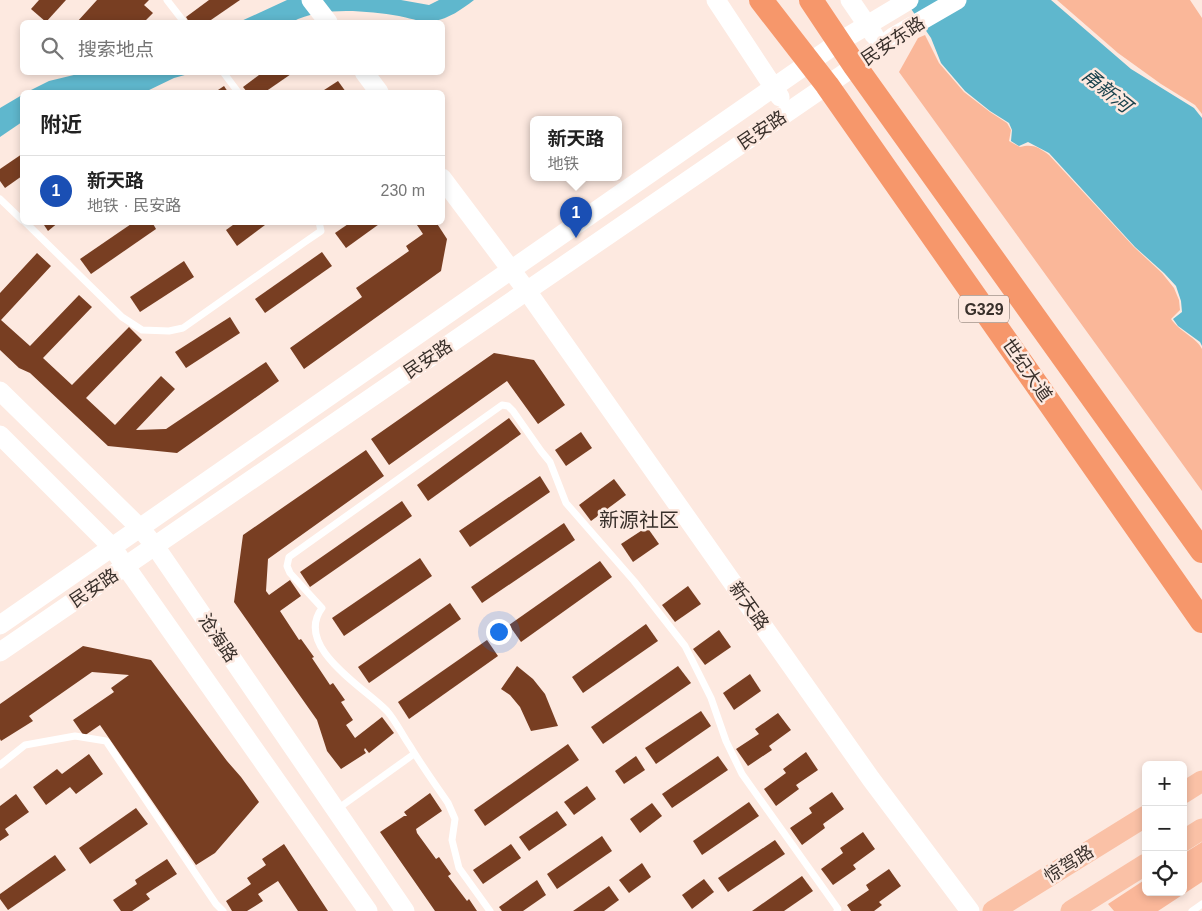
<!DOCTYPE html>
<html lang="zh">
<head>
<meta charset="utf-8">
<style>
	body { margin:0; font-family:Arial,"Noto Sans SC",sans-serif; background:#f6f6f6; color:#222 }
	.controls { position:absolute; right:15px; bottom:15px; display:grid; overflow:hidden; border-radius:8px; box-shadow:0 2px 8px #0003 }
	.controls button { width:45px; height:45px; display:grid; place-items:center; padding:0; border:0; border-bottom:1px solid #e0e0e0; background:#fff; color:#222; font:25px sans-serif }
	.you { position:absolute; left:498px; top:631px; width:18px; height:18px; margin:-12px; border:4px solid #fff; border-radius:50%; background:#1a73e8; box-shadow:0 0 0 8px #1a73e833 }
	.badge { display:grid; place-items:center; width:32px; height:32px; border-radius:50%; background:#468999; color:#fff; font-size:16px; font-weight:700 }
	.pin { position:absolute; translate:-50% -41px; filter:drop-shadow(0 1px 2px #0008) }
	.pin::after { content:''; position:absolute; top:26px; width:18px; height:15px; background:inherit; clip-path:polygon(0 0,100% 0,50% 100%) }
	.popup { position:absolute; left:530px; top:116px; width:92px; height:65px; box-sizing:border-box; display:grid; place-content:center; border-radius:8px; background:#fff; filter:drop-shadow(0 1px 4px #0005); font-size:16px; white-space:nowrap; color:#767676 }
	.popup b { font-size:19px; color:#222 }
	.popup::after { content:''; position:absolute; left:50%; top:100%; margin-left:-10px; border:10px solid transparent; border-top-color:#fff }
	.list { margin:0; padding:0; list-style:none }
	h2 { display:flex; justify-content:space-between; align-items:center; height:65px; margin:0; padding:0 20px; font-size:21px }
	h2 small { font-size:16px; font-weight:400; color:#767676 }
	.list li { display:grid; grid-template-columns:32px 1fr auto; gap:15px; align-items:center; box-sizing:border-box; height:70px; padding:0 20px; border-top:1px solid #e0e0e0 }
	.list b { display:block; font-size:19px; white-space:nowrap }
	.list p { margin:0; font-size:16px; white-space:nowrap; color:#767676 }
	.list em { font-size:16px; font-style:normal; color:#767676 }
	.icon { flex:none; width:28px; height:28px; fill:none; stroke:currentColor; stroke-width:2; stroke-linecap:round; stroke-linejoin:round }
	.map { position:relative; flex:none; width:1202px; height:911px; overflow:hidden }
	.search { position:absolute; background:#fff; box-shadow:0 2px 8px #0003; left:20px; top:20px; width:425px; height:55px; display:flex; align-items:center; gap:12px; box-sizing:border-box; padding:0 18px; border-radius:8px; color:#767676; font-size:19px }
	.panel { position:absolute; background:#fff; box-shadow:0 2px 8px #0003; left:20px; top:90px; width:425px; height:135px; border-radius:8px }
	.map>svg:first-child { display:block }
	.green { fill:#fab799 }
	.water { fill:#5fb7cd }
	.building { fill:#783e22 }
	.lines { fill:none; stroke-linecap:round; stroke-linejoin:round }
	.lane { stroke:#fff; stroke-width:7 }
	.secondary { stroke:#fff; stroke-width:19 }
	.primary { stroke:#fac1a6; stroke-width:21 }
	.highway { stroke:#f6976b; stroke-width:24 }
	.labels { text-anchor:middle; stroke-width:5; stroke-linejoin:round; paint-order:stroke }
	.shield { fill:#fde9e0; stroke:#746861; stroke-width:1 }
	.shield-label { font-size:16px; font-weight:bold; fill:#39302b }
	.street-label { font-size:18px; fill:#39302b; stroke:#fde9e0 }
	.water-label { font-size:19px; font-style:italic; fill:#1a424c; stroke:#fde9e0 }
	.quarter-label { font-size:20px; fill:#39302b; stroke:#fde9e0 }
</style>
</head>
<body>
<div class="map">
<svg width="1202" height="911" viewBox="0 0 1202 911">
	<rect width="100%" height="100%" fill="#fde9e0"/>
	<!-- green -->
	<g class="green">
		<path d="M1057,0H1190L1202,18V114L1195,105L1161,84L1118,53Z"/>
		<path d="M925,35L939,63L964,92L990,112L1007,123L1011,130L1009,141L1020,147C1033,144 1038,147 1049,155L1134,247L1162,273L1174,288L1179,300L1180,310L1171,319C1180,332 1197,338 1202,349V491L899,72L918,38Z"/>
		<path d="M1202,842V882L1158,911H1114L1108,904L1146,879V892H1183V854Z"/>
	</g>
	<!-- water -->
	<g class="water">
		<path d="M287,0H401L429,5L439,0H474C462,9 449,19 433,21C423,23 409,18 399,16C366,11 323,6 292,22H239Z"/>
		<path d="M905,0H1051L1131,69L1194,108L1202,118V346L1200,342L1178,326L1173,319L1182,312L1181,301L1176,286L1164,273L1135,247L1049,153L1028,142L1019,146L1011,141L1012,130L1009,123L990,111L965,91L941,63L931,38Z"/>
		<path d="M82,73V72L192,73L174,78L145,92H27L49,81Z"/>
		<path d="M22,95V122L0,137V108Z"/>
	</g>
	<!-- building -->
	<g class="building">
		<path d="M39,0H66L46,22L31,9Z"/>
		<path d="M97,0H149L144,5L153,13L144,22H77Z"/>
		<path d="M209,0H240L208,22H189L186,17Z"/>
		<path d="M263,72H294L265,92H247L243,87Z"/>
		<path d="M338,81L346,92H321Z"/>
		<path d="M224,86L228,92H215Z"/>
		<path d="M22,154V176L5,188L0,181V169Z"/>
		<path d="M42,222H59L48,231Z"/>
		<path d="M134,222H152L156,229L91,274L80,259Z"/>
		<path d="M237,222H269L237,246L226,230Z"/>
		<path d="M351,222H382L346,248L335,233Z"/>
		<path d="M415,222H436L447,239L441,271L304,369L290,348L362,297L356,288L409,251L406,246L423,234Z"/>
		<path d="M322,252L332,266L265,313L255,299Z"/>
		<path d="M37,253L51,266L1,320L30,346L79,295L92,307L43,358L72,385L129,327L142,340L86,398L115,425L161,376L175,389L136,430L166,429L266,362L279,381L177,453L108,446L30,373L19,368L0,350V293Z"/>
		<path d="M184,261L194,277L140,312L130,297Z"/>
		<path d="M230,317L240,333L186,368L175,352Z"/>
		<path d="M494,353L534,360L565,405L538,424L507,381L389,465L371,439Z"/>
		<path d="M509,418L521,434L428,501L417,485Z"/>
		<path d="M581,432L592,448L566,466L555,450Z"/>
		<path d="M366,450L384,476L268,559L266,591L269,595L290,580L301,596L280,611L299,640L301,639L314,657L312,658L330,685L333,683L345,700L341,702L353,720L346,725L355,738L382,717L394,733L369,753L365,748L364,750L366,753L341,769L327,751L317,720L234,602L243,535Z"/>
		<path d="M540,476L550,492L470,547L459,531Z"/>
		<path d="M614,479L626,495L591,521L579,505Z"/>
		<path d="M402,501L412,516L310,587L300,572Z"/>
		<path d="M564,523L575,540L482,603L471,587Z"/>
		<path d="M647,527L659,544L633,562L621,544Z"/>
		<path d="M420,558L432,576L344,636L332,618Z"/>
		<path d="M600,561L612,577L521,642L509,625Z"/>
		<path d="M688,586L701,604L675,622L662,605Z"/>
		<path d="M450,603L461,619L369,683L358,667Z"/>
		<path d="M646,624L658,641L583,693L572,677Z"/>
		<path d="M719,630L731,647L705,665L693,649Z"/>
		<path d="M487,640L498,656L409,719L398,702Z"/>
		<path d="M83,646L151,660L227,761L241,777L259,802L215,853L196,865L100,725L84,736L73,720L114,692L111,688L129,675L92,672L29,716L33,721L1,741L0,739V704Z"/>
		<path d="M517,666L533,679L545,694L558,726L531,731L520,707L510,695L501,689Z"/>
		<path d="M678,666L691,683L603,744L591,727Z"/>
		<path d="M750,674L761,691L734,710L723,693Z"/>
		<path d="M701,711L711,726L656,764L645,748Z"/>
		<path d="M778,713L791,730L769,746L772,750L748,766L736,749L759,734L755,729Z"/>
		<path d="M568,744L579,760L485,826L474,810Z"/>
		<path d="M806,752L818,770L796,785L799,789L776,806L764,789L786,773L783,769Z"/>
		<path d="M89,754L103,774L76,794L70,787L46,805L33,787L57,769L62,774Z"/>
		<path d="M636,756L645,770L624,784L615,771Z"/>
		<path d="M718,756L728,770L672,808L662,794Z"/>
		<path d="M587,786L596,799L574,815L564,802Z"/>
		<path d="M832,792L844,809L823,824L825,828L802,845L790,828L812,813L809,808Z"/>
		<path d="M430,793L442,811L416,829L417,833L436,859L439,857L451,874L448,876L467,901L469,899L477,911H435L380,832L404,816H407L404,812Z"/>
		<path d="M16,794L29,812L5,829L9,835L0,841V806Z"/>
		<path d="M749,802L759,816L702,855L693,841Z"/>
		<path d="M652,803L662,816L640,833L630,819Z"/>
		<path d="M136,808L148,824L90,864L79,848Z"/>
		<path d="M557,811L567,825L529,851L519,837Z"/>
		<path d="M863,832L875,849L853,865L856,869L833,885L821,869L843,853L840,848Z"/>
		<path d="M602,836L612,851L557,889L547,874Z"/>
		<path d="M775,840L785,854L728,892L718,878Z"/>
		<path d="M284,844L328,911H298L278,881L258,894L263,901L247,911H232L226,901L251,884L247,878L266,865L262,859Z"/>
		<path d="M511,844L521,858L483,884L473,870Z"/>
		<path d="M55,855L66,870L8,910L0,899V894Z"/>
		<path d="M167,859L177,874L146,894L150,899L132,911H121L113,900L137,884L135,880Z"/>
		<path d="M642,863L651,877L629,893L619,880Z"/>
		<path d="M889,869L901,886L879,902L882,905L874,911H851L847,905L869,890L866,885Z"/>
		<path d="M802,876L813,891L784,911H752Z"/>
		<path d="M704,879L714,892L692,909L682,895Z"/>
		<path d="M537,880L546,895L523,911H502L499,907Z"/>
		<path d="M609,886L619,900L604,911H573Z"/>
	</g>
	<g class="lines">
		<!-- lane -->
		<g class="lane">
			<path d="M167,0L184,22"/>
			<path d="M223,72L238,92"/>
			<path d="M0,199L22,220"/>
			<path d="M25,222L122,317L142,330L169,331L183,328L305,242L321,231L319,222"/>
			<path d="M0,765L25,745L75,736L106,741L216,904L223,911"/>
			<path d="M336,810L414,754"/>
			<path d="M490,911L459,868L452,840L455,819L448,803C435,784 422,766 410,746C402,735 396,721 387,711C365,688 293,647 322,608L290,573L287,566L289,557L502,405L508,406L513,411L541,451L550,462L566,503L634,581L685,646L711,698L726,741L742,774L838,909L837,911"/>
			<path d="M1192,911L1202,904"/>
		</g>
		<!-- secondary -->
		<g class="secondary">
			<path d="M311,0L328,22"/>
			<path d="M716,0L780,97"/>
			<path d="M850,0L874,35"/>
			<path d="M364,72L379,92"/>
			<path d="M442,178L527,291L871,779L970,911"/>
			<path d="M0,391L140,528L155,546L405,911"/>
			<path d="M0,435L112,547L368,911"/>
			<path d="M0,625L839,42L909,0"/>
			<path d="M0,652L855,66L893,37L957,0"/>
		</g>
		<!-- primary -->
		<g class="primary">
			<path d="M1183,793L1202,781"/>
			<path d="M1183,841L1202,829"/>
			<path d="M993,911L1146,816"/>
			<path d="M1071,911L1146,864"/>
		</g>
		<!-- highway -->
		<g class="highway">
			<path d="M761,0L827,85L1202,621"/>
			<path d="M811,0L855,66L1202,551"/>
		</g>
	</g>
	<g class="labels">
		<!-- shield labels -->
		<rect class="shield" x="959" y="295.5" width="50" height="27" rx="4"/>
		<g class="shield-label">
			<text x="984" y="315">G329</text>
		</g>
		<!-- street labels -->
		<g class="street-label">
			<text transform="translate(893 41) rotate(-34)" y="6">民安东路</text>
			<text transform="translate(762 130) rotate(-34)" y="6">民安路</text>
			<text transform="translate(428 359) rotate(-34)" y="6">民安路</text>
			<text transform="translate(1027 370) rotate(55)" y="6">世纪大道</text>
			<text transform="translate(94 588) rotate(-34)" y="6">民安路</text>
			<text transform="translate(749 606) rotate(55)" y="6">新天路</text>
			<text transform="translate(218 638) rotate(56)" y="6">沧海路</text>
			<text transform="translate(1069 864) rotate(-32)" y="6">惊驾路</text>
		</g>
		<!-- water labels -->
		<g class="water-label">
			<text transform="translate(1107 90) rotate(39)" y="7">甬新河</text>
		</g>
		<!-- quarter labels -->
		<g class="quarter-label">
			<text x="639" y="527">新源社区</text>
		</g>
	</g>
</svg>
<div class="controls">
<button>+</button>
<button>−</button>
<button><svg class="icon" aria-label="locate" viewBox="0 0 24 24"><circle cx="12" cy="12" r="6"/><path d="M12 2v4M12 18v4M2 12h4M18 12h4"/></svg></button>
</div>
<div class="you"></div>
<div class="pin badge" style="left:576px;top:238px;background:#1a4fb4">1</div>
<div class="popup"><b>新天路</b>地铁</div>
<div class="search"><svg class="icon" aria-label="search" viewBox="0 0 24 24"><circle cx="10" cy="10" r="6"/><path d="M15 15l6 6"/></svg>搜索地点</div>
<section class="panel">
<h2>附近<small></small></h2>
<ul class="list">
<li><span class="badge" style="background:#1a4fb4">1</span><div><b>新天路</b><p>地铁 · 民安路</p></div><em>230 m</em></li>
</ul>
</section>
</div>
</body>
</html>
